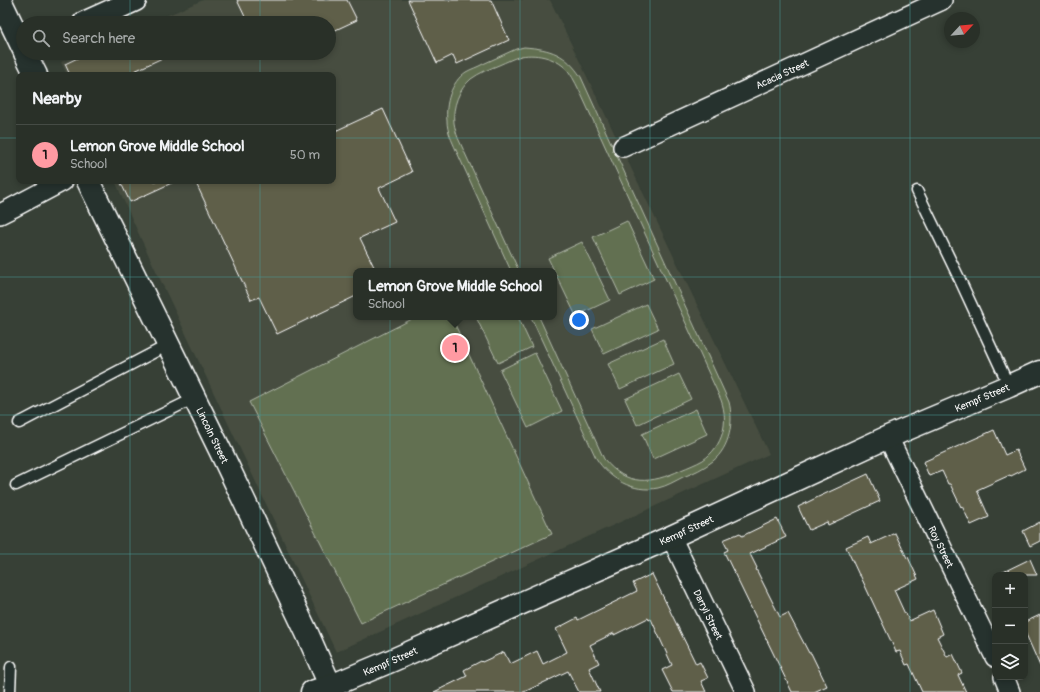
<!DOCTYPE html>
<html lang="en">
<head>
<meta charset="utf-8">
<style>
	body { margin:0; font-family:Pangolin,sans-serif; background:#313830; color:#f1f3f6 }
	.controls { position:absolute; right:12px; bottom:12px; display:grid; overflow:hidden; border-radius:8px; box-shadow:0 2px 6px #0003 }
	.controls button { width:36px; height:36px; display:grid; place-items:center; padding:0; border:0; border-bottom:1px solid #454b45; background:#293028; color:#f1f3f6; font:20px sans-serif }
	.compass { position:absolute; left:944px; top:12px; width:36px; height:36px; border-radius:50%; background:#293028; box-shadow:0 2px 6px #0003; rotate:64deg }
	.you { position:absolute; left:579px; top:320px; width:14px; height:14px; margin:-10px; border:3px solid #fff; border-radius:50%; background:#1a73e8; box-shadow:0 0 0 6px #1a73e833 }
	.badge { display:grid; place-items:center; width:26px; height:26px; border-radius:50%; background:#ff9aa2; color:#111; font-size:13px; font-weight:700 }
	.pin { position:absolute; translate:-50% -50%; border:2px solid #fff; box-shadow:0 1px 4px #0006 }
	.popup { position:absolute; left:353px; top:268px; width:204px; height:52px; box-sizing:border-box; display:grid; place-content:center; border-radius:8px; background:#293028; filter:drop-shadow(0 1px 3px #0005); font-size:13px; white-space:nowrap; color:#a5a9a8 }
	.popup b { font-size:15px; color:#f1f3f6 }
	.popup::after { content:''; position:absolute; left:50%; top:100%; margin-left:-8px; border:8px solid transparent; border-top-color:#293028 }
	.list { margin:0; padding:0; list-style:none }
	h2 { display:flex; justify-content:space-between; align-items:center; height:52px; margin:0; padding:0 16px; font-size:17px }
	h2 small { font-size:13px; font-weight:400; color:#a5a9a8 }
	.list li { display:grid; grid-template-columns:26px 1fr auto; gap:12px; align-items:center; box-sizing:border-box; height:60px; padding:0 16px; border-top:1px solid #454b45 }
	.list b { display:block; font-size:15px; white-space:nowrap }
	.list p { margin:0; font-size:13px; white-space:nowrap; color:#a5a9a8 }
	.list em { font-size:13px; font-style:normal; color:#a5a9a8 }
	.icon { flex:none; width:22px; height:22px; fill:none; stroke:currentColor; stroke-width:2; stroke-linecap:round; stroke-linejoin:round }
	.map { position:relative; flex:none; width:1040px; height:692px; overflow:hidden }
	.search { position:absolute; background:#293028; box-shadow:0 2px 6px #0003; left:16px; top:16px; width:320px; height:44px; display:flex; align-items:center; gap:10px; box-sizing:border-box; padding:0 14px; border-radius:22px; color:#a5a9a8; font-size:15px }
	.panel { position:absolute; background:#293028; box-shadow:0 2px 6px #0003; left:16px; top:72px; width:320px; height:112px; border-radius:8px }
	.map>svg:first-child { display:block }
	.built { fill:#474d40; fill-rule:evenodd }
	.green { fill:#627051; stroke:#b0b8a8 }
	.building { fill:#5f5e4a; stroke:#fff }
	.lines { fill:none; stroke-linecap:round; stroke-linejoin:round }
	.service-casing { stroke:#fff; stroke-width:13 }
	.minor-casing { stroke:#fff; stroke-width:22 }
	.tertiary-casing { stroke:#fff; stroke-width:25 }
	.secondary-casing { stroke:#fff; stroke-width:25 }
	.service { stroke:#26332d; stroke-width:10 }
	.minor { stroke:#26332d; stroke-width:19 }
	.tertiary { stroke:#26332d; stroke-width:22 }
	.secondary { stroke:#26332d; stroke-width:22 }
	.grid { fill:none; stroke:#4b9892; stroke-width:1; stroke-opacity:0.55 }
	.labels { text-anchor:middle; stroke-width:4; stroke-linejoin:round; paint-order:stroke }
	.street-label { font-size:10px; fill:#fff; stroke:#26332d }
</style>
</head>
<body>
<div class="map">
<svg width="1040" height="692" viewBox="0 0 1040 692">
	<rect width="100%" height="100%" fill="#374036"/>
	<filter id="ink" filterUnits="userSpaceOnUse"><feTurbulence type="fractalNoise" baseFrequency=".025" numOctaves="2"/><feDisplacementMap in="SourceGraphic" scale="8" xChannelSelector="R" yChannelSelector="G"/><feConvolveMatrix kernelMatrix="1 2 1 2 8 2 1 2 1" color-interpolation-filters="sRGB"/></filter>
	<g filter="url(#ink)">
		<!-- built -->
		<path class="built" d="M203,0H550L769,454L336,652L142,241L115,181H333V75H67L61,62L82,53H329V23H150ZM356,271H554V317H356Z"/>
		<!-- green -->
		<g class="green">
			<path d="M524,47C551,49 566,54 581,77L729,402C734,422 730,447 713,461C704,468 694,473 683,477C675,481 667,486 658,488C633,493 609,479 596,458L531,317H539L604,459C627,487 651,484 681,470C688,467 696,464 703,460C723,446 729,422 721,400L582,96C578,88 574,79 569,72C558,58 538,53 521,56C514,58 506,62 499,65C489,69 479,73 471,79C459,89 452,107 454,123C455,128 456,133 458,138L519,271H511L456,150C452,141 447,131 447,121C445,104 451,82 466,72C471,69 478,67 483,64C494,59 505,54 516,49Z"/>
			<path d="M627,221L654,279L620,295L593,237Z"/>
			<path d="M582,242L610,300L576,316L548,258Z"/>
			<path d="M646,304L658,329L604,354L592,329Z"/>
			<path d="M416,317H450L452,318L552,534L361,623L249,402Z"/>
			<path d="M476,317H518L532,347L498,363Z"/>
			<path d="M663,339L674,364L620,389L608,364Z"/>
			<path d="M535,353L562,411L528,428L500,370Z"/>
			<path d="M679,374L691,399L637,425L625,399Z"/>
			<path d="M696,409L707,434L653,459L642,434Z"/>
		</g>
		<!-- building -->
		<g class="building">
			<path d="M237,0H347L357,20L329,33V23H248Z"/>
			<path d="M408,0H491L509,40L457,64L453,55L437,63Z"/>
			<path d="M88,53H173L126,75H70L65,64Z"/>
			<path d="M383,109L412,172L379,188L395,222L360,238L376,271H356V296L277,334L259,297L251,300L195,181H333V132Z"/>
			<path d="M120,181H176L130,202Z"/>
			<path d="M994,430L1005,455L1016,450L1025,469L1011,476L1010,475L977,490L989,517L971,525L962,506L961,507L950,484H948L942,471L929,476L923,462Z"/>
			<path d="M868,474L880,501L828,525L827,522L809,530L798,507L816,498Z"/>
			<path d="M777,519L786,537L750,554L757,568L756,569L780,617L788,613L809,653H811L827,686L814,692H792L724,552L728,550L723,540L740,533L742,536Z"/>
			<path d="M1040,522V541L1030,546L1023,531Z"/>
			<path d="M895,533L907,558L908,557L918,579L894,590L905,614H906L909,621L933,610L943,634L937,637L947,657L953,654L962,673L958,675L966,692H922L909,664L906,665L900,651L896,652L860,575H859L846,547L868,537L871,544Z"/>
			<path d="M1030,559L1037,575H997Z"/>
			<path d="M652,574L696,664L700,662L708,678L701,681L706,692H673L662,670L672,665L651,619L649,620L648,618L614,635V633L590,645L599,663L589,668L600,692H579L568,671L524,692H434L467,676L464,670L481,661L482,662L504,652L510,664L537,651L543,664L567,652L556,629L577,618L578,620L637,591L633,583Z"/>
			<path d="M1040,615V666L1025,632V622Z"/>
		</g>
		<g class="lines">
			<defs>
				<g id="service">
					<path d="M917,191L960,280L1009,386"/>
					<path d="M19,423L168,345"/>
					<path d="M16,485L195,398"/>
					<path d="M10,692L11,667"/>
				</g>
				<g id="minor">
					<path id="s1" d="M623,147L942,0"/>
					<path d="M0,214L12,208L63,181"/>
					<path id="s2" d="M888,437L995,657"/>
					<path id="s3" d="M671,537L746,692"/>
					<path d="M1004,677L1010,692"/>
				</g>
				<g id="tertiary">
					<path d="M0,0L23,48"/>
					<path d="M84,23L135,0"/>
					<path d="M25,53L36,75"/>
					<path id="s4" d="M88,181L220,450L307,633L333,692"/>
				</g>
				<g id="secondary">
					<path id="s5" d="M312,692L331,686L393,660L671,537L888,437L1009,386L1040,372"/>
				</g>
			</defs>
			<!-- service casing -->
			<use href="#service" class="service-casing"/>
			<!-- minor casing -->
			<use href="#minor" class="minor-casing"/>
			<!-- tertiary casing -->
			<use href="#tertiary" class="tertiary-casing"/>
			<!-- secondary casing -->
			<use href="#secondary" class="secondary-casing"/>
			<!-- service -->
			<use href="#service" class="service"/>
			<!-- minor -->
			<use href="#minor" class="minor"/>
			<!-- tertiary -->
			<use href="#tertiary" class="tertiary"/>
			<!-- secondary -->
			<use href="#secondary" class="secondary"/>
		</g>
	</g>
	<!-- grid -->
	<path class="grid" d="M130,0V23M260,0V23M390,0V692M520,0V692M650,0V692M780,0V692M910,0V692M130,53V75M260,53V75M0,138H19M333,138H1040M130,181V692M260,181V692M0,277H1040M0,415H1040M0,554H1040"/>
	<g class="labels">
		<!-- street labels -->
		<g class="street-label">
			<text dy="4" stroke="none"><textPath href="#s1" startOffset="175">Acacia Street</textPath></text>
			<text dy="4" stroke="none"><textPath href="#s5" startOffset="732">Kempf Street</textPath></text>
			<text dy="4" stroke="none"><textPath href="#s4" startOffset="283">Lincoln Street</textPath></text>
			<text dy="4" stroke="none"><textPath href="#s5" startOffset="408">Kempf Street</textPath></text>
			<text dy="4" stroke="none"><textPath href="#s2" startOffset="122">Roy Street</textPath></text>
			<text dy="4" stroke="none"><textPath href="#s3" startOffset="86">Darryl Street</textPath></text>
			<text dy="4" stroke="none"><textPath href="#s5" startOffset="84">Kempf Street</textPath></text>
		</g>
	</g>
</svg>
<div class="controls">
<button>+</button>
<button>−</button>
<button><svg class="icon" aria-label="layers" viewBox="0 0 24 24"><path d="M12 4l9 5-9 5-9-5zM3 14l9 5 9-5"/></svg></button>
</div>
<svg class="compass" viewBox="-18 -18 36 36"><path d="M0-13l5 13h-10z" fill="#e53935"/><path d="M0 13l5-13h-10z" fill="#a5a9a8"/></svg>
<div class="you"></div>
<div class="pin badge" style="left:455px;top:348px">1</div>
<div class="popup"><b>Lemon Grove Middle School</b>School</div>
<div class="search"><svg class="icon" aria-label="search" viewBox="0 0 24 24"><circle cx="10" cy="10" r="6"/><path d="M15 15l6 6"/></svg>Search here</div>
<section class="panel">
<h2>Nearby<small></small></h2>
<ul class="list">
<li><span class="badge">1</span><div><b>Lemon Grove Middle School</b><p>School</p></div><em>50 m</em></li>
</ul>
</section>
</div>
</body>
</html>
